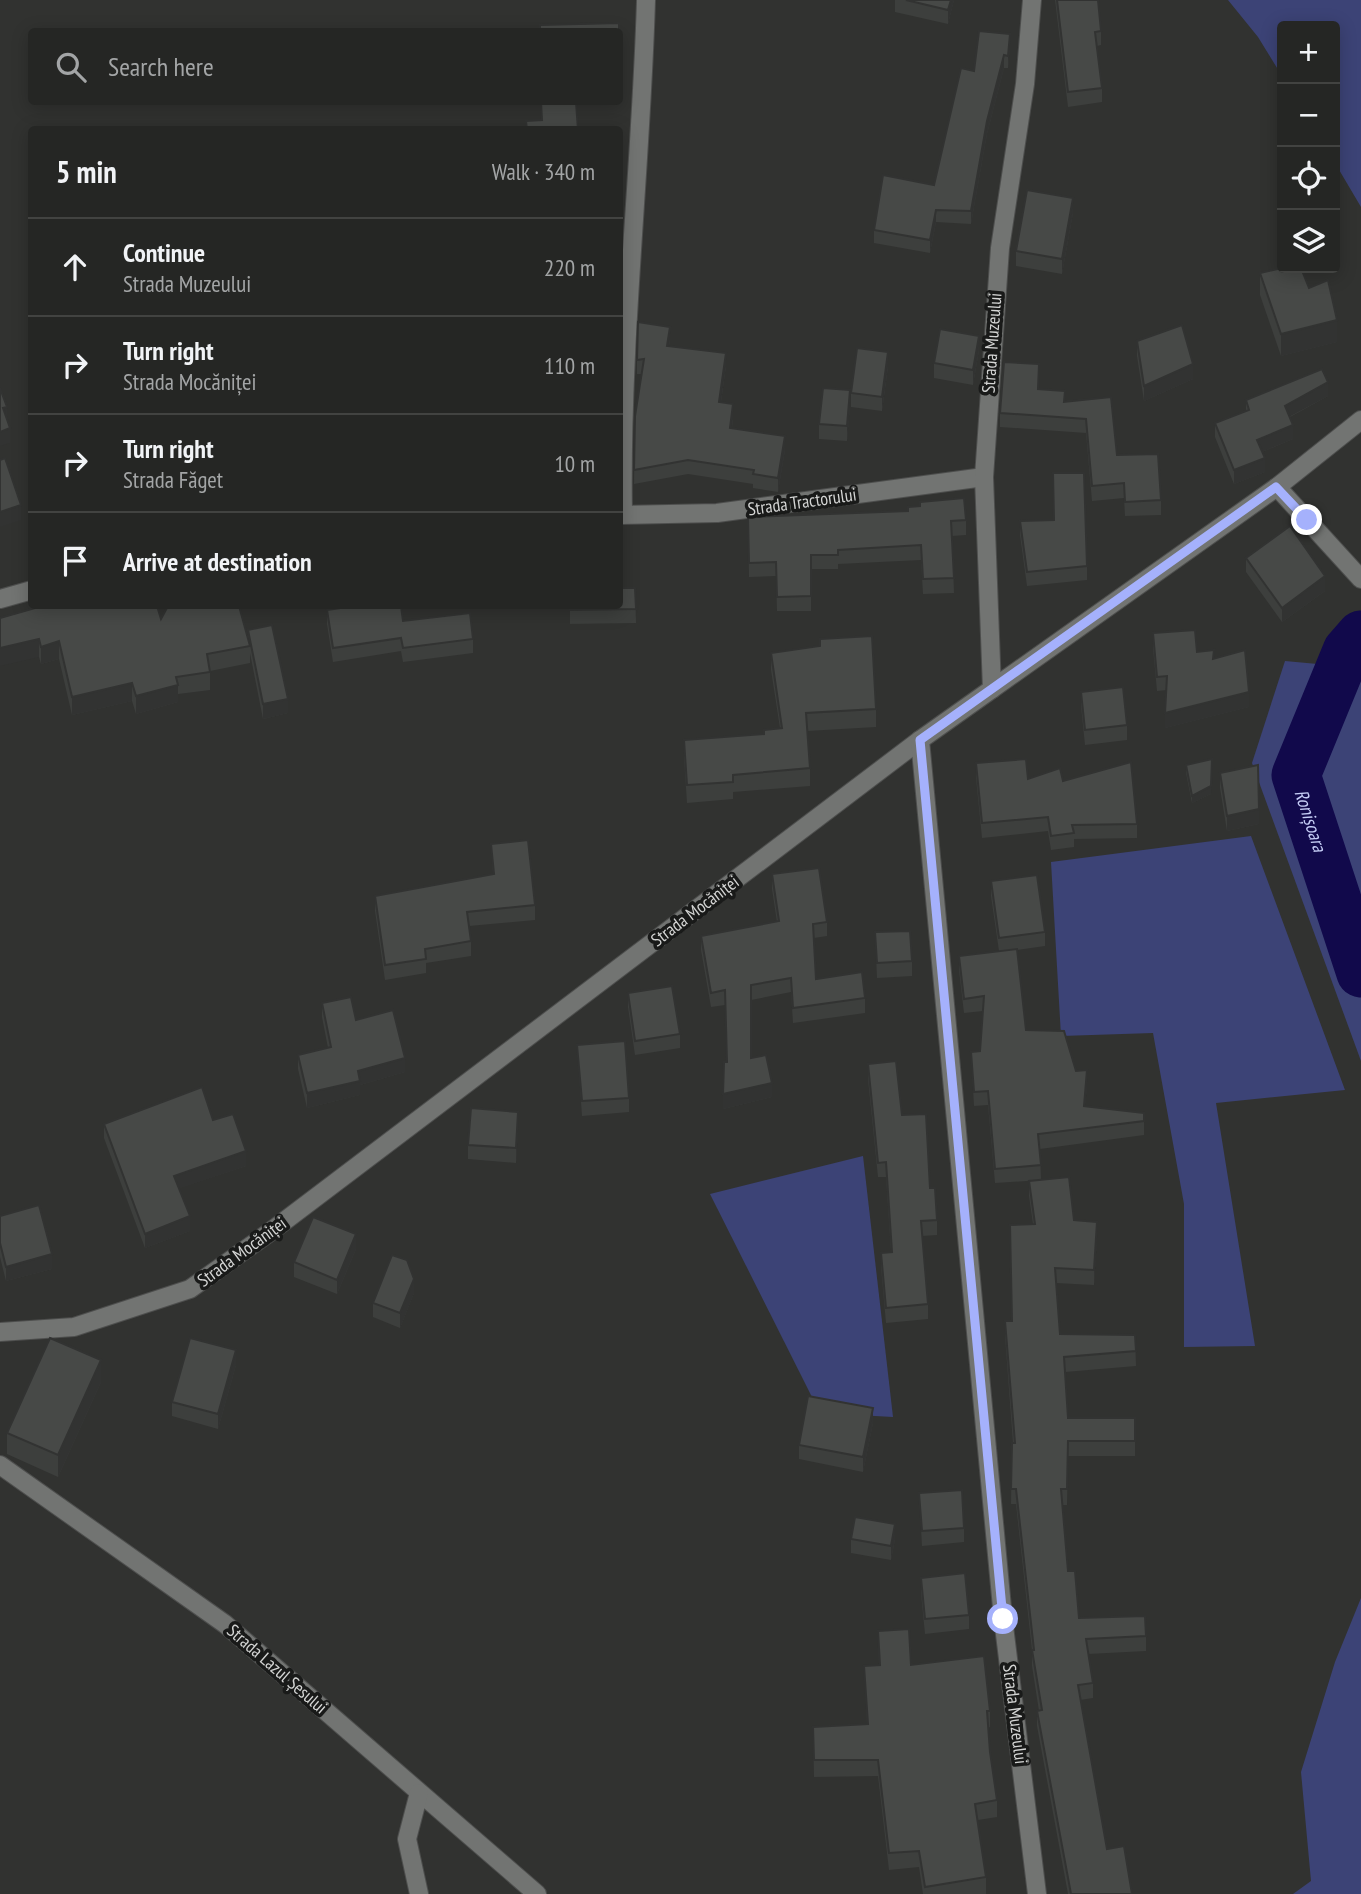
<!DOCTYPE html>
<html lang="en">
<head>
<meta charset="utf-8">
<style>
	body { margin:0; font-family:"PT Sans Narrow",sans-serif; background:#2d2e2c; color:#f1f3f6 }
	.controls { position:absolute; right:21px; top:21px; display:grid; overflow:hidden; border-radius:7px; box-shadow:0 4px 18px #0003 }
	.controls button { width:63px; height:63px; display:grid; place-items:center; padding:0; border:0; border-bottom:2px solid #424341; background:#252624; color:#f1f3f6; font:35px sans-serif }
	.stop { position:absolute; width:21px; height:21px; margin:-16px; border:5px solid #a5b1fc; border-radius:50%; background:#fff }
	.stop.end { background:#a5b1fc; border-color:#fff; box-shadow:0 2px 7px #0008 }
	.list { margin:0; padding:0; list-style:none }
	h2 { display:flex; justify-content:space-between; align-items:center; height:91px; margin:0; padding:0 28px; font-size:30px }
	h2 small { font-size:23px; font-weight:400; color:#a3a5a6 }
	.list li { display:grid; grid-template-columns:46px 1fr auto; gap:21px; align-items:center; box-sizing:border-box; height:98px; padding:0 28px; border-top:2px solid #424341 }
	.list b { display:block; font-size:26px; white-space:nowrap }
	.list p { margin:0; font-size:23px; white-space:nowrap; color:#a3a5a6 }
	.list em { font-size:23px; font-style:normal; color:#a3a5a6 }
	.icon { flex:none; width:38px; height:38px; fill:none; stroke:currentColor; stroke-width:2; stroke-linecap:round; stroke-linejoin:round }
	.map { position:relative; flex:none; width:1361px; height:1894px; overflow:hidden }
	.search { position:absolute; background:#252624; box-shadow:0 4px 18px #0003; left:28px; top:28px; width:595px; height:77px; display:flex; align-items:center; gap:18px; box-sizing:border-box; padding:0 24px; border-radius:7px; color:#a3a5a6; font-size:26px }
	.panel { position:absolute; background:#252624; box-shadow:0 4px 18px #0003; left:28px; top:126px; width:595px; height:483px; border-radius:7px }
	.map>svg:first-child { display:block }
	.green { fill:#3c4376 }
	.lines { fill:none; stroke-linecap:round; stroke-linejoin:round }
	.river { stroke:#11094b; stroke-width:49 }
	.minor-casing { stroke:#4d4e4d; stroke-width:20 }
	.tertiary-casing { stroke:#4d4e4d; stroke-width:20 }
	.minor { stroke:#727472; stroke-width:18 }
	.tertiary { stroke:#727472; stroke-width:18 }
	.wall { fill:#3d3f3d }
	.shaded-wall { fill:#323332 }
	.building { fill:#474947; stroke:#323332; stroke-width:2 }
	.route { stroke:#a5b1fc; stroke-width:9 }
	.labels { text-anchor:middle; stroke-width:7; stroke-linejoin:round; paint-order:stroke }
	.street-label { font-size:18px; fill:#d4d5d4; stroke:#191a19 }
	.water-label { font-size:19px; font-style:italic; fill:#c5cdf6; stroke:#191a19 }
</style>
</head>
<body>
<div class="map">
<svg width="1361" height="1894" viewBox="0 0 1361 1894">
	<rect width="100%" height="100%" fill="#313230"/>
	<!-- green -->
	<g class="green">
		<path d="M1228,0H1361V207L1335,163V26H1282V76L1258,37Z"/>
		<path d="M1285,661L1361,668V1061L1252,763Z"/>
		<path d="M1251,836L1345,1090L1216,1103L1255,1346L1184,1347V1204L1153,1033L1061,1036L1051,862Z"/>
		<path d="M863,1156L893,1417L820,1413L710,1194Z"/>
		<path d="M1361,1598V1894H1293L1311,1881L1301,1772L1335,1662Z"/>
	</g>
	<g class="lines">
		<!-- river -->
		<path class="river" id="s1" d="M1361,635L1347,651L1296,775L1361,973"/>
		<defs>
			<g id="minor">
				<path d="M1277,487L1361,579"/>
				<path d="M620,515L717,513L984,477"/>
				<path d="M623,515C620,343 641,172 646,0"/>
				<path d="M0,599L32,590"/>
				<path d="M992,689L1277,487L1361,420"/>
				<path d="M0,1332L74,1327L190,1289L270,1232L920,740"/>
				<path d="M0,1465L225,1624L537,1894"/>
				<path d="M419,1894L407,1839L419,1793"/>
			</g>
			<path id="tertiary" d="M1032,0L1025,84L1000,248L984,477L992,689L920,740L1003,1618L1037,1894"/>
		</defs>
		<!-- minor casing -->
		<use href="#minor" class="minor-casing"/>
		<!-- tertiary casing -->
		<use href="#tertiary" class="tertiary-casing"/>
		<!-- minor -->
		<use href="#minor" class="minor"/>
		<!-- tertiary -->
		<use href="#tertiary" class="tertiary"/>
	</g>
	<!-- wall -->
	<g class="wall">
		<path d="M895,0H954L948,24L895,12Z"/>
		<path d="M1055,0H1098L1101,31V45L1097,46L1102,88V102L1068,107Z"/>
		<path d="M1010,47L1008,68H1004L987,134L971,224L936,222L930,253L874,243V230L934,185L974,71Z"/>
		<path d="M620,80V103L576,104L578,130H526V121L541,120V102H620Z"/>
		<path d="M1073,213L1062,274L1016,266V251Z"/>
		<path d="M1260,273L1309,288L1337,342L1281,356L1260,295Z"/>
		<path d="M670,340L669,346L726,366L721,402L733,418L732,428L785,450L778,492L753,488V484L688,474L634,484L635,416L642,374H637V360Z"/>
		<path d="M1137,341L1193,379L1144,401L1137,356Z"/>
		<path d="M979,350L973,385L934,378V363Z"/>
		<path d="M888,367L882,411L851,407V393Z"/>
		<path d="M1038,389L1065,401L1111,397L1117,455L1161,500V515L1125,516L1124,498L1092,501L1086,433L1000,427V413Z"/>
		<path d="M1328,396L1290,417L1293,439L1262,452L1265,472L1234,484L1215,437V423L1246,411V400Z"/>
		<path d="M850,405L847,441L819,439V424Z"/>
		<path d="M748,517L966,520V535L952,536L954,593L923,594L921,560L838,564V569H811V611H777L776,576L749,577Z"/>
		<path d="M1053,520L1087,566V580L1027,586L1020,535V521Z"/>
		<path d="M1246,558L1325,591L1282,622L1246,572Z"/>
		<path d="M635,588L636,623L570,624V606Z"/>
		<path d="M327,610L403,621L473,639V653L403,662L401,651L333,662L327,624Z"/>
		<path d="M0,618L161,619L248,638V630L288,713L263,719L250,653V663L210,671V690L178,694V702L136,714L132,701L72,715L59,659L41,664L39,657Z"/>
		<path d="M1153,633L1214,659L1249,707L1165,728L1167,690L1157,691L1153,648Z"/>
		<path d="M771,653L876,709V727L807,731L810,768V786L733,792V799L687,803L684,758V740L764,734L780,728L771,670Z"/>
		<path d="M1081,692L1127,725V740L1085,745L1081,706Z"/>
		<path d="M976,763L1028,779L1063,781L1137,824V838L1074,839V847L1051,850L1048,831L982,838L976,778Z"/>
		<path d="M1186,765L1211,794L1192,803L1186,773Z"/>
		<path d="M1220,773L1259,824L1227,831L1220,788Z"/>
		<path d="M491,844L535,905V920L469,926L471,941V956L426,963V973L385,980L375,911V896L493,874Z"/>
		<path d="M772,874L827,922V936L814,938L816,979L865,998V1013L793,1023L791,992L751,1000V1058L772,1097L723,1109L727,1062L725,1005L711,1007L701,950V936L777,922L772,889Z"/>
		<path d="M991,881L1045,932V946L1017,950L1026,1030L1076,1071L1087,1085L1085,1106L1144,1113V1135L1040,1149L1041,1180L995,1183L988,1105L974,1106L971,1052L980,1051L983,1011L964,1013L959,970V956L999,951L991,896Z"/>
		<path d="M875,932L912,961V976L877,978Z"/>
		<path d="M628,993L680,1034V1048L635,1055L628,1007Z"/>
		<path d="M322,1003L356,1020L405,1072L360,1085V1095L307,1108L298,1069V1055L328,1048L322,1017Z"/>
		<path d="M577,1045L629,1098V1112L582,1116Z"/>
		<path d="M868,1064L902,1115L930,1188L937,1220V1235L922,1236L928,1304V1319L886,1323L881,1267V1253L891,1252L886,1177H878L868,1079Z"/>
		<path d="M213,1120L246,1166L179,1188L190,1231L145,1248L104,1138V1124Z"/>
		<path d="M518,1127L516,1163L468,1159V1145Z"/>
		<path d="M1029,1181L1074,1220L1097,1237L1094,1285L1056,1283L1060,1334L1135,1335L1136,1366L1065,1372L1068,1418H1135V1456H1068L1067,1505H1062L1068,1571L1079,1618L1146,1636V1651L1088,1654L1093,1683V1698L1080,1700L1107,1849L1132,1894H1068L1037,1726V1711H1039L1032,1666V1650L1016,1504H1011L1012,1443H1013L1005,1336V1321H1012L1033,1224L1029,1196Z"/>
		<path d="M0,1216L52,1269L6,1281L0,1257Z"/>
		<path d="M356,1249L337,1294L294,1277V1262Z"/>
		<path d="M414,1293L400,1328L373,1317V1303Z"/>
		<path d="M236,1365L218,1429L172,1416V1402Z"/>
		<path d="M101,1382L58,1477L7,1454V1433Z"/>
		<path d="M873,1423L863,1472L799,1459V1445Z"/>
		<path d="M919,1493L964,1528V1542L922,1546Z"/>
		<path d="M851,1539H895L891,1560L851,1553Z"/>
		<path d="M921,1578L969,1615V1629L925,1634L921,1593Z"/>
		<path d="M878,1631L911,1665L990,1711V1727L988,1728L990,1752L997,1800V1817L978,1820L986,1877V1894H923L919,1867L889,1870L878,1776L814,1777L813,1727L867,1724L864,1666L879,1665Z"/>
	</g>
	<!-- shaded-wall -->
	<g class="shaded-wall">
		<path d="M951,0H954L948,24V10Z"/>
		<path d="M1010,34V47L1008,68V56Z"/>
		<path d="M1004,55V68L987,134L971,224V211L987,121Z"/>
		<path d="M1073,198V213L1062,274V259Z"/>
		<path d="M936,210V222L930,253V240Z"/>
		<path d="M1337,320V342L1281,356V334Z"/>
		<path d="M670,327V340L667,360V346Z"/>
		<path d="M979,336V350L973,385V370Z"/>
		<path d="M888,352V367L882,411V397Z"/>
		<path d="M726,353V366L719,416V402Z"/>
		<path d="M1193,364V379L1144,401V386Z"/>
		<path d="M1328,382V396L1285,419V406Z"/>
		<path d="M850,390V405L847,441V426Z"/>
		<path d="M733,404V418L730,441V428Z"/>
		<path d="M7,407V422L3,408Z"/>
		<path d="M1293,425V439L1257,454V440Z"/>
		<path d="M10,428V443L0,446V432Z"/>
		<path d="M785,436V450L778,492V478Z"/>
		<path d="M1265,458V472L1234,484V470Z"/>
		<path d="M21,505V520L0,527V512Z"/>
		<path d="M1325,576V591L1282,622V608Z"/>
		<path d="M39,639V657L0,666V648Z"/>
		<path d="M59,641V659L41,664V647Z"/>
		<path d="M132,683V701L72,715V697Z"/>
		<path d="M178,685V702L136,714V696Z"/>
		<path d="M1249,692V707L1165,728V713Z"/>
		<path d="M288,699V713L263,719V704Z"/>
		<path d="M1212,759L1211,794L1192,803V796Z"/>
		<path d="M1259,809V824L1227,831V816Z"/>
		<path d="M405,1058V1072L360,1085V1095L307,1108V1093L358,1071Z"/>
		<path d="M1087,1070V1085L1084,1120V1106Z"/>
		<path d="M772,1083V1097L723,1109V1094Z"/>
		<path d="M518,1112V1127L516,1163V1148Z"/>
		<path d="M246,1151V1166L174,1190V1176Z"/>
		<path d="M190,1216V1231L145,1248V1234Z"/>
		<path d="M1097,1222V1237L1094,1285V1270Z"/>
		<path d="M356,1234V1249L337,1294V1280Z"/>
		<path d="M52,1254V1269L6,1281V1267Z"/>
		<path d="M414,1279V1293L400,1328V1313Z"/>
		<path d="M236,1350V1365L218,1429V1414Z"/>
		<path d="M101,1360V1382L58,1477V1455Z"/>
		<path d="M873,1408V1423L863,1472V1457Z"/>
		<path d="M895,1524V1539L891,1560V1546Z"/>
	</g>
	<!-- building -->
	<g class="building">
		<path d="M906,0H951L948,10Z"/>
		<path d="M1057,0H1098L1101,31L1095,32L1102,88L1068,92Z"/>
		<path d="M619,23V32H540V25Z"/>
		<path d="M979,31L1010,34L1008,56L1004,55L987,121L971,211L936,210L930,240L874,230L883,175L934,185L961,68L974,71Z"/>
		<path d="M541,102H576L578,130H527L526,121L542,120Z"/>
		<path d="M1027,190L1073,198L1062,259L1016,251Z"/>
		<path d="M1282,268H1301L1309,288L1328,280L1337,320L1281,334L1260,273Z"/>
		<path d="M638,322L670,327L667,346L726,353L719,402L733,404L730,428L785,436L778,478L753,474L754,470L688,460L634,470L635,416L644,359L637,360Z"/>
		<path d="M1182,325L1193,364L1144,386L1137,341Z"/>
		<path d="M940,329L979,336L973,370L934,363Z"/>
		<path d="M857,348L888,352L882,397L851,393Z"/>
		<path d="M1004,362L1039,364L1038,389L1065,391L1064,402L1111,397L1117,455L1158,454L1161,500L1125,502L1124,483L1092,486L1086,419L1000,413Z"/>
		<path d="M1322,369L1328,382L1285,406L1293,425L1257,440L1265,458L1234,470L1215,423L1249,410L1246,400Z"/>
		<path d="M0,388L7,407L3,408L10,428L0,432Z"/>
		<path d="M823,388L850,390L847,426L819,424Z"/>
		<path d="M5,458L21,505L0,512V460Z"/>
		<path d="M1053,473H1084L1087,566L1027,572L1020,521L1054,520Z"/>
		<path d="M964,498L966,520L951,521L954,578L923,579L921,545L838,550V555H811V596L777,597L776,562L749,563L748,517L908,511V507L920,506V502Z"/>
		<path d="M1290,526L1325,576L1282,608L1246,558Z"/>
		<path d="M620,588H635L636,609L570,610V606H620Z"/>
		<path d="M42,606H157L161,619L168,606H239L250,646L207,654L210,672L176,677L178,685L136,696L132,683L72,697L59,641L41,647L39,639L0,648V618Z"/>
		<path d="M354,606H401L403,621L470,613L473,639L403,648L401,638L333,648L327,610Z"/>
		<path d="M272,625L288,699L263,704L248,630Z"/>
		<path d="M1195,630L1197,652L1214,650L1213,659L1245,650L1249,692L1165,713L1167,676L1157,677L1153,633Z"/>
		<path d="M872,636L876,709L806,713L810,768L733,775V782L687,785L684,740L764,734V730L782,728L771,653L820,646V639Z"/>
		<path d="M1123,687L1127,725L1085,730L1081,692Z"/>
		<path d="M1026,759L1028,779L1060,768L1063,781L1131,762L1137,824L1072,825L1074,833L1051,836L1048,817L982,823L976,763Z"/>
		<path d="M1212,759L1211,786L1192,796L1186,765Z"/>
		<path d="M1258,765L1259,809L1227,816L1220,773Z"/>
		<path d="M528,840L535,905L467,912L471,941L425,949L426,959L385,965L375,896L494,874L491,844Z"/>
		<path d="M819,868L827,922L813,924L816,979L862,972L865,998L793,1008L791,978L751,985V1058L766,1055L772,1083L723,1094L724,1062H727L725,990L711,993L701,936L779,921L772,874Z"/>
		<path d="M1037,875L1045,932L999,938L991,881Z"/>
		<path d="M910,931L912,961L877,963L875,932Z"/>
		<path d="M1017,949L1026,1030L1064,1031L1076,1071L1087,1070L1084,1106L1144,1113V1121L1038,1134L1041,1165L995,1169L988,1091L974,1092L971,1052L980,1051L984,996L964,999L959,956Z"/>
		<path d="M672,986L680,1034L635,1041L628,993Z"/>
		<path d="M351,997L356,1020L393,1010L405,1058L358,1071L360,1081L307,1093L298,1055L331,1047L322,1003Z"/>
		<path d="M625,1041L629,1098L582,1101L577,1045Z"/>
		<path d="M896,1061L902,1115L926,1114L930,1188H935L937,1220L921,1221L928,1304L886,1308L881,1253L892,1252L886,1162L878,1163L868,1064Z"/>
		<path d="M202,1087L213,1120L233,1114L246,1151L174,1176L190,1216L145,1234L104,1124Z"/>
		<path d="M471,1108L518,1112L516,1148L468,1145Z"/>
		<path d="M1069,1177L1074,1220L1097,1222L1094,1270L1055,1268L1060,1334L1135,1335L1136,1351L1064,1357L1068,1418H1135V1441H1068L1067,1489H1061L1068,1571H1075L1079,1618L1145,1616L1146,1636L1086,1639L1093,1683L1078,1685L1107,1849L1124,1846L1132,1894H1071L1037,1711L1042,1710L1032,1650H1034L1016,1489H1011L1012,1443H1015L1005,1321H1012L1010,1225L1035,1224L1029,1181Z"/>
		<path d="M39,1205L52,1254L6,1267L0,1243V1216Z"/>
		<path d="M313,1217L356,1234L337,1280L294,1262Z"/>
		<path d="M392,1255L407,1260L414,1279L400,1313L373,1303Z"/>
		<path d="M50,1338L101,1360L58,1455L7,1433Z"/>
		<path d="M190,1338L236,1350L218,1414L172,1402Z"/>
		<path d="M808,1396L873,1408L863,1457L799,1445Z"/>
		<path d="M962,1490L964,1528L922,1531L919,1493Z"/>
		<path d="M855,1517L895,1524L891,1546L851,1539Z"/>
		<path d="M965,1573L969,1615L925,1619L921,1578Z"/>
		<path d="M909,1629L911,1665L984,1656L990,1711H987L990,1752L997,1800L975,1804L986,1877L925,1887L919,1851L889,1853L878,1760H814L813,1727L868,1724L864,1666L880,1665L878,1631Z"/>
	</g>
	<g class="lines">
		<!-- route -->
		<path class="route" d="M1003,1619L920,740L1276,487L1307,520"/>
	</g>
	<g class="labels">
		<!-- street labels -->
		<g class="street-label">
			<text transform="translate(992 343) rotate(-86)" y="6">Strada Muzeului</text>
			<text transform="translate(802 502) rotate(-8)" y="6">Strada Tractorului</text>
			<text transform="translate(695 911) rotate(-37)" y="6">Strada Mocăniței</text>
			<text transform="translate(242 1252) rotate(-36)" y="6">Strada Mocăniței</text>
			<text transform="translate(277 1669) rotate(41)" y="6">Strada Lazul Șesului</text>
			<text transform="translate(1015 1714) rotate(83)" y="6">Strada Muzeului</text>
		</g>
		<!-- water labels -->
		<g class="water-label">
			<text dy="7" stroke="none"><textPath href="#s1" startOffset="203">Ronișoara</textPath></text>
		</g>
	</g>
</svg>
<div class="controls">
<button>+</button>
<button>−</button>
<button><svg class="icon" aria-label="locate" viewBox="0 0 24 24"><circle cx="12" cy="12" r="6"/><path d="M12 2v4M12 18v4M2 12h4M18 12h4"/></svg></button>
<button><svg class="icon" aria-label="layers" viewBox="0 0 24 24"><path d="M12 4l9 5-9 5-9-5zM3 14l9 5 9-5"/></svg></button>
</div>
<div class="stop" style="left:1003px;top:1619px"></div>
<div class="stop end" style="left:1307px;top:520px"></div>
<div class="search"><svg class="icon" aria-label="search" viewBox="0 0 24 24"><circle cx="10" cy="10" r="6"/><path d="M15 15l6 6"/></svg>Search here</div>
<section class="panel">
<h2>5 min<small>Walk · 340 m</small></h2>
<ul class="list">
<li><svg class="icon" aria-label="ahead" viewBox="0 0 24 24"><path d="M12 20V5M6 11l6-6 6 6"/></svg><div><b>Continue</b><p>Strada Muzeului</p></div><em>220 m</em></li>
<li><svg class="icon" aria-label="right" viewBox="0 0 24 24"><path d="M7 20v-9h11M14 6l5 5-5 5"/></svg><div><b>Turn right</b><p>Strada Mocăniței</p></div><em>110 m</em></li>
<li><svg class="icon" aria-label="right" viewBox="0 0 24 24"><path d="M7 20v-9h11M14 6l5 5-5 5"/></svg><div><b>Turn right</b><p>Strada Făget</p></div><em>10 m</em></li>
<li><svg class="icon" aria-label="arrive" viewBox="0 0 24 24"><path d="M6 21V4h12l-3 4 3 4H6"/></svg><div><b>Arrive at destination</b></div></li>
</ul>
</section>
</div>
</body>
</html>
